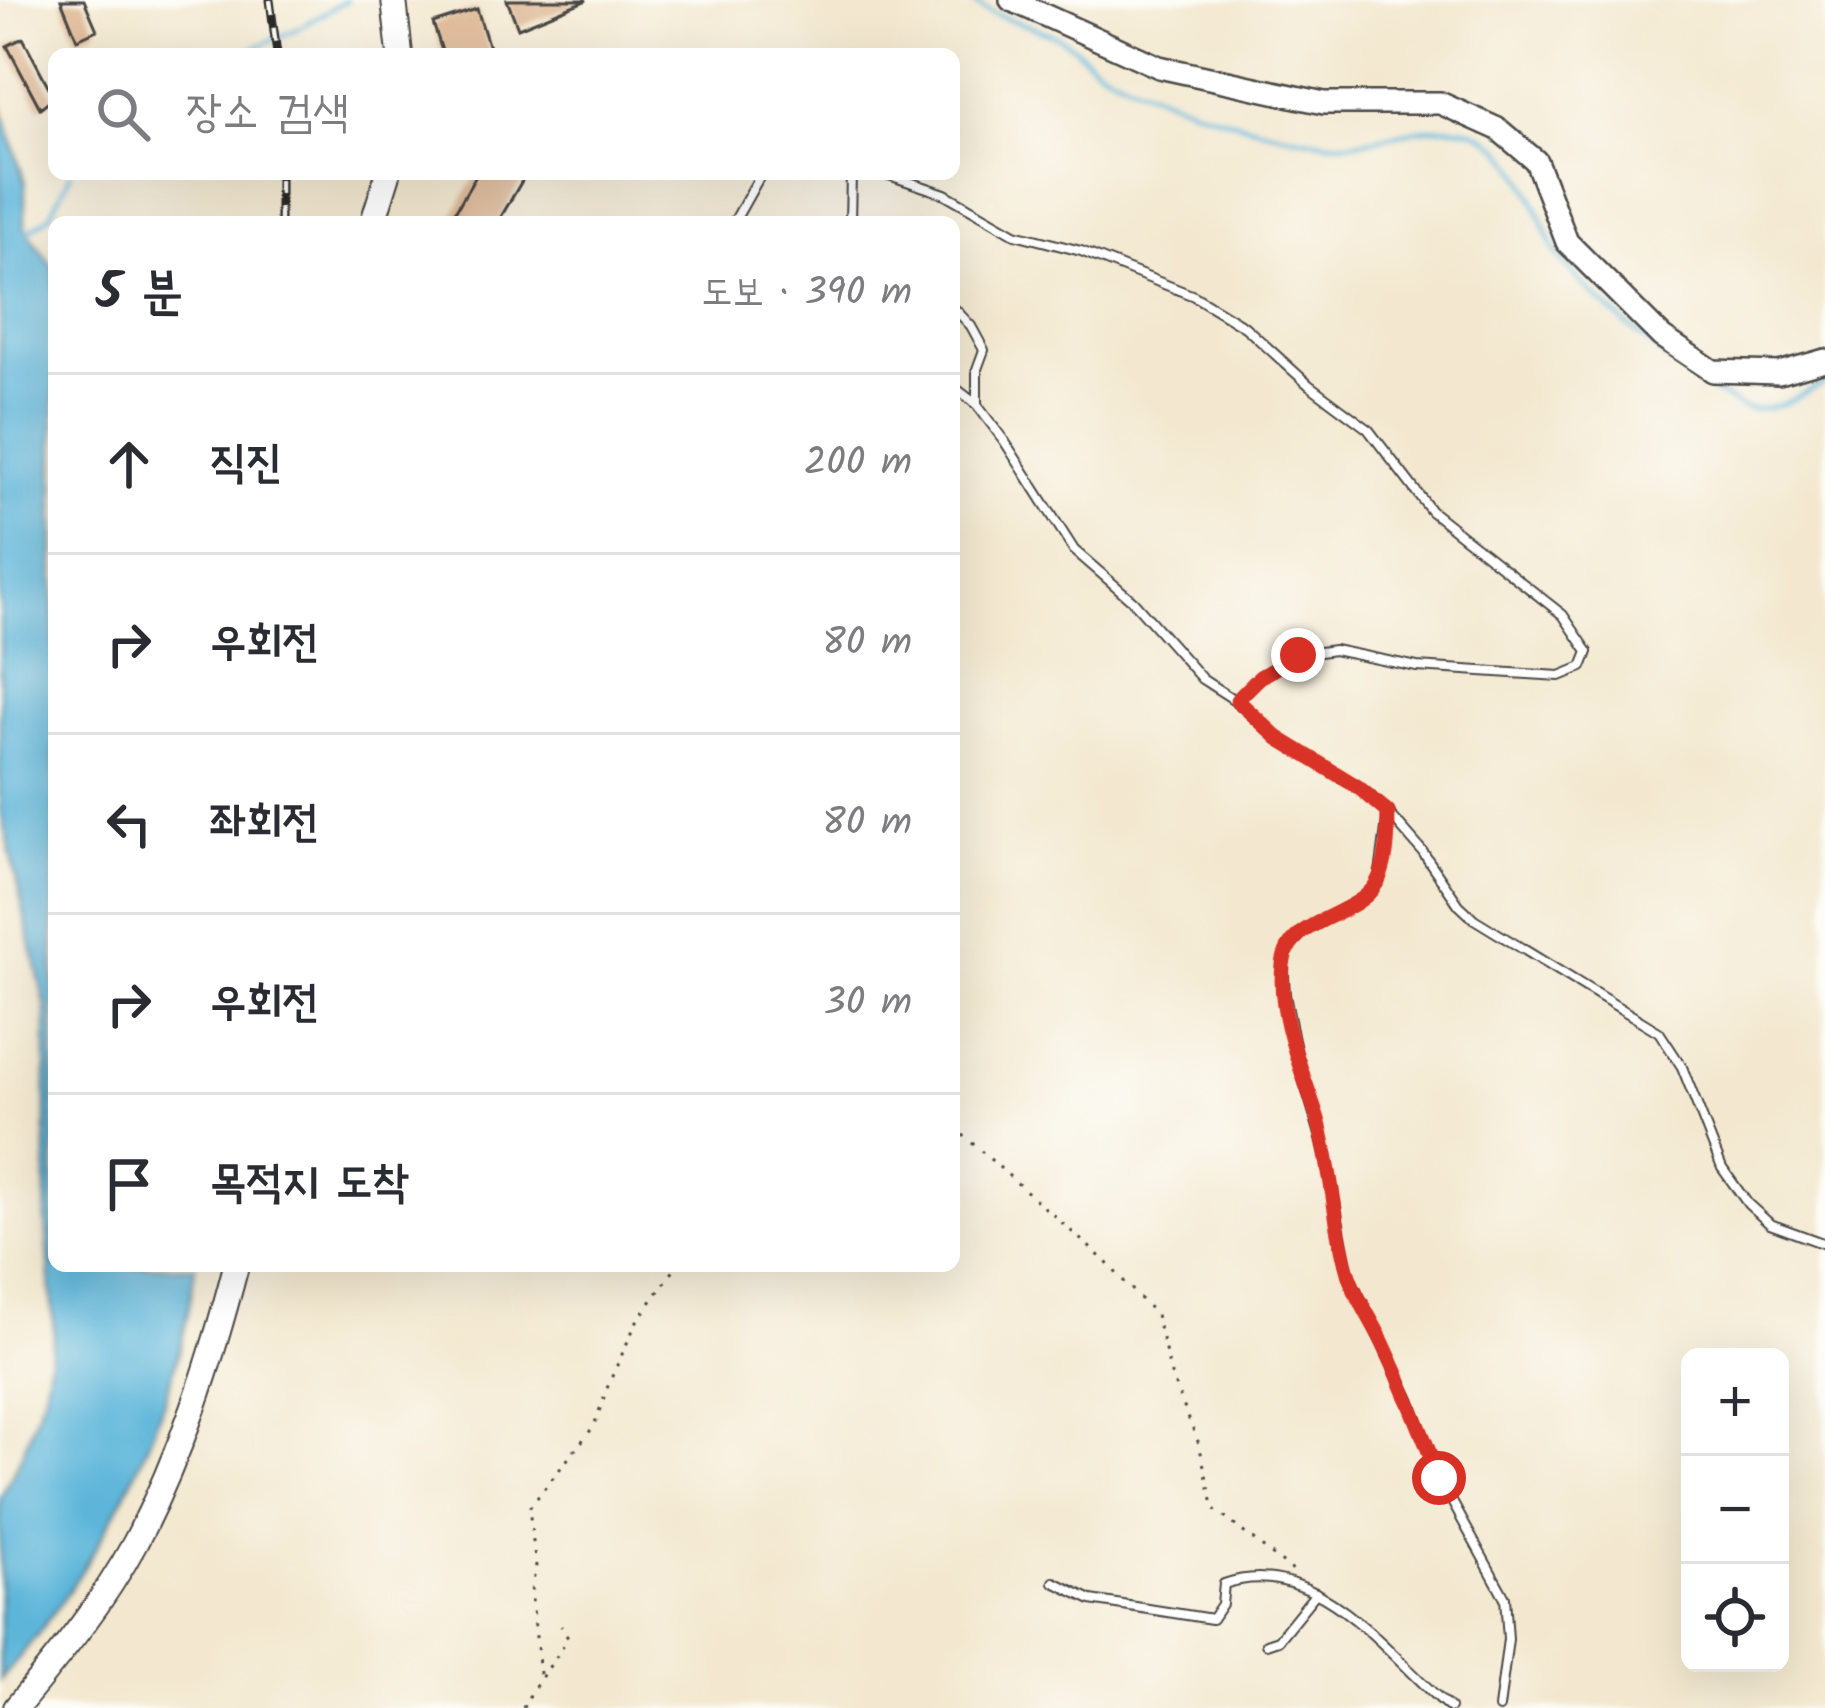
<!DOCTYPE html>
<html lang="ko">
<head>
<meta charset="utf-8">
<style>
	body { margin:0; font-family:Kalam,"Poor Story",sans-serif; background:#f2f2f3; color:#2b2b33 }
	.controls { position:absolute; right:36px; bottom:36px; display:grid; overflow:hidden; border-radius:18px; box-shadow:0 12px 48px #0002 }
	.controls button { width:108px; height:108px; display:grid; place-items:center; padding:0; border:0; border-bottom:3px solid #e1e1e2; background:#fff; color:#2b2b33; font:60px sans-serif }
	.stop { position:absolute; width:36px; height:36px; margin:-27px; border:9px solid #d93025; border-radius:50%; background:#fff }
	.stop.end { background:#d93025; border-color:#fff; box-shadow:0 3px 12px #0008 }
	.list { margin:0; padding:0; list-style:none }
	h2 { display:flex; justify-content:space-between; align-items:center; height:156px; margin:0; padding:0 48px; font-size:51px }
	h2 small { font-size:39px; font-weight:400; color:#7c7c81 }
	.list li { display:grid; grid-template-columns:78px 1fr auto; gap:36px; align-items:center; box-sizing:border-box; height:180px; padding:0 48px; border-top:3px solid #e1e1e2 }
	.list b { display:block; font-size:45px; white-space:nowrap }
	.list em { font-size:39px; font-style:normal; color:#7c7c81 }
	.icon { flex:none; width:66px; height:66px; fill:none; stroke:currentColor; stroke-width:2; stroke-linecap:round; stroke-linejoin:round }
	.map { position:relative; flex:none; width:1825px; height:1708px; overflow:hidden }
	.search { position:absolute; background:#fff; box-shadow:0 12px 48px #0002; left:48px; top:48px; width:912px; height:132px; display:flex; align-items:center; gap:30px; box-sizing:border-box; padding:0 42px; border-radius:18px; color:#7c7c81; font-size:45px }
	.panel { position:absolute; background:#fff; box-shadow:0 12px 48px #0002; left:48px; top:216px; width:912px; height:1056px; border-radius:18px }
	.map>svg:first-child { display:block }
	.water { fill:#5db6da; stroke:#447082; stroke-width:3 }
	.lines { fill:none; stroke-linecap:round; stroke-linejoin:round }
	.stream { stroke:#5db6da; stroke-width:4.5 }
	.building { fill:#dcb18b }
	.service-casing { stroke:#494744; stroke-width:12 }
	.tertiary-casing { stroke:#494744; stroke-width:26 }
	.primary-casing { stroke:#494744; stroke-width:28 }
	.path { stroke:#494744; stroke-width:3; stroke-dasharray:3 9; stroke-linecap:butt }
	.service { stroke:#fff; stroke-width:8 }
	.tertiary { stroke:#fff; stroke-width:21 }
	.primary { stroke:#fff; stroke-width:24 }
	.rail-casing { stroke:#2b2b2b; stroke-width:9 }
	.rail { stroke:#fdfcf7; stroke-width:4.5; stroke-dasharray:14; stroke-linecap:butt }
	.route { stroke:#d93025; stroke-width:15 }
</style>
</head>
<body>
<div class="map">
<svg width="1825" height="1708" viewBox="0 0 1825 1708">
	<rect width="100%" height="100%" fill="#fdfcf7"/>
	<filter id="ink" filterUnits="userSpaceOnUse"><feTurbulence type="fractalNoise" baseFrequency=".00833" numOctaves="2"/><feDisplacementMap in="SourceGraphic" scale="24" xChannelSelector="R" yChannelSelector="G"/><feConvolveMatrix kernelMatrix="1 2 1 2 8 2 1 2 1" color-interpolation-filters="sRGB"/></filter>
	<filter id="wash" filterUnits="userSpaceOnUse"><feTurbulence type="fractalNoise" baseFrequency=".004" numOctaves="4" result="noise"/><feDisplacementMap in="SourceGraphic" scale="48" xChannelSelector="R" yChannelSelector="G"/><feGaussianBlur stdDeviation="2.7" result="paint"/><feColorMatrix in="noise" values="0 0 0 0 0 0 0 0 0 0 0 0 0 0 0 0 0 1.4 0 .05"/><feComposite in="paint" operator="in"/></filter>
	<g filter="url(#wash)">
		<rect width="100%" height="100%" fill="#f3e8cf"/>
		<!-- water -->
		<path class="water" d="M0,102L25,183V229L54,268V1266H195C178,1417 99,1567 0,1680V1498L22,1454L44,1393L54,1334L46,1222V1008L0,809Z"/>
		<g class="lines">
			<!-- stream -->
			<g class="stream">
				<path d="M969,0C996,19 1030,24 1060,38C1077,46 1087,63 1104,71C1171,104 1255,132 1329,142C1377,148 1437,112 1482,135C1524,156 1536,211 1554,249C1571,283 1712,403 1749,409C1775,413 1801,394 1825,384"/>
				<path d="M241,54L297,29L347,0"/>
				<path d="M25,234L50,216L71,174"/>
			</g>
		</g>
		<g id="blocks">
			<!-- building -->
			<g class="building">
				<path d="M61,0H84L97,30L77,39Z"/>
				<path d="M507,0H587L518,28Z"/>
				<path d="M477,9L491,54H443L433,23Z"/>
				<path d="M23,38L54,97L40,108L7,46Z"/>
				<path d="M477,174H515L523,179L498,222H449Z"/>
			</g>
		</g>
	</g>
	<g filter="url(#ink)">
		<use href="#blocks" fill-opacity="0" stroke="#494744" stroke-width="3"/>
		<g class="lines">
			<defs>
				<g id="service">
					<path d="M886,174L945,194L1015,234L1081,251L1194,296L1245,327L1309,385L1368,429L1431,511L1563,615L1588,652L1582,667L1560,676L1417,667L1334,650L1298,655L1260,677L1236,701"/>
					<path d="M734,222L761,174"/>
					<path d="M850,222L851,174"/>
					<path d="M954,308L971,326L984,350L977,369V405L1005,442L1074,550L1133,601L1202,679L1236,701L1278,738L1358,787L1388,812L1422,851L1459,905L1474,919L1659,1032L1682,1067L1722,1168L1748,1204L1770,1224L1825,1244"/>
					<path d="M954,387L976,404"/>
					<path d="M1388,814L1379,881L1367,896L1302,932L1288,948L1283,964L1285,995L1297,1056L1326,1155L1348,1274L1410,1400L1439,1478L1505,1598L1508,1639L1499,1708"/>
					<path d="M1054,1582L1091,1600L1212,1619L1222,1604L1224,1584C1317,1552 1388,1656 1450,1708"/>
					<path d="M1266,1644L1278,1640L1316,1593"/>
				</g>
				<path id="tertiary" d="M1011,0L1159,67L1324,103H1440L1498,129L1536,161L1567,242L1662,337L1713,371L1779,373L1825,360"/>
				<g id="primary">
					<path d="M394,0L400,54"/>
					<path d="M373,222L388,174"/>
					<path d="M16,1708C59,1656 103,1603 135,1543C181,1455 211,1362 236,1266"/>
				</g>
			</defs>
			<!-- service casing -->
			<use href="#service" class="service-casing"/>
			<!-- tertiary casing -->
			<use href="#tertiary" class="tertiary-casing"/>
			<!-- primary casing -->
			<use href="#primary" class="primary-casing"/>
			<!-- path -->
			<g class="path">
				<path d="M954,1127L1105,1261L1156,1315L1172,1378L1199,1444L1214,1509L1293,1571"/>
				<path d="M540,1674L531,1591L536,1567L529,1508L594,1426L609,1383L637,1321L677,1266"/>
				<path d="M523,1708C535,1681 554,1664 568,1638L561,1626"/>
			</g>
			<!-- service -->
			<use href="#service" class="service"/>
			<!-- tertiary -->
			<use href="#tertiary" class="tertiary"/>
			<!-- primary -->
			<use href="#primary" class="primary"/>
			<defs>
				<g id="rail">
					<path d="M270,0L277,54"/>
					<path d="M280,222V174"/>
				</g>
			</defs>
			<!-- rail casing -->
			<use href="#rail" class="rail-casing"/>
			<!-- rail -->
			<use href="#rail" class="rail"/>
		</g>
	</g>
	<g class="lines" filter="url(#ink)">
		<!-- route -->
		<path class="route" d="M1298,655L1260,677L1237,700L1278,738L1358,787L1388,812C1388,835 1388,865 1376,884C1355,919 1288,917 1283,965C1277,1014 1302,1070 1317,1116C1332,1166 1333,1219 1347,1269C1353,1294 1372,1319 1383,1343C1404,1388 1422,1432 1439,1478"/>
	</g>
</svg>
<div class="controls">
<button>+</button>
<button>−</button>
<button><svg class="icon" aria-label="locate" viewBox="0 0 24 24"><circle cx="12" cy="12" r="6"/><path d="M12 2v4M12 18v4M2 12h4M18 12h4"/></svg></button>
</div>
<div class="stop" style="left:1439px;top:1478px"></div>
<div class="stop end" style="left:1298px;top:655px"></div>
<div class="search"><svg class="icon" aria-label="search" viewBox="0 0 24 24"><circle cx="10" cy="10" r="6"/><path d="M15 15l6 6"/></svg>장소 검색</div>
<section class="panel">
<h2>5 분<small>도보 · 390 m</small></h2>
<ul class="list">
<li><svg class="icon" aria-label="ahead" viewBox="0 0 24 24"><path d="M12 20V5M6 11l6-6 6 6"/></svg><div><b>직진</b></div><em>200 m</em></li>
<li><svg class="icon" aria-label="right" viewBox="0 0 24 24"><path d="M7 20v-9h11M14 6l5 5-5 5"/></svg><div><b>우회전</b></div><em>80 m</em></li>
<li><svg class="icon" aria-label="left" viewBox="0 0 24 24"><path d="M17 20v-9H6M10 6l-5 5 5 5"/></svg><div><b>좌회전</b></div><em>80 m</em></li>
<li><svg class="icon" aria-label="right" viewBox="0 0 24 24"><path d="M7 20v-9h11M14 6l5 5-5 5"/></svg><div><b>우회전</b></div><em>30 m</em></li>
<li><svg class="icon" aria-label="arrive" viewBox="0 0 24 24"><path d="M6 21V4h12l-3 4 3 4H6"/></svg><div><b>목적지 도착</b></div></li>
</ul>
</section>
</div>
</body>
</html>
